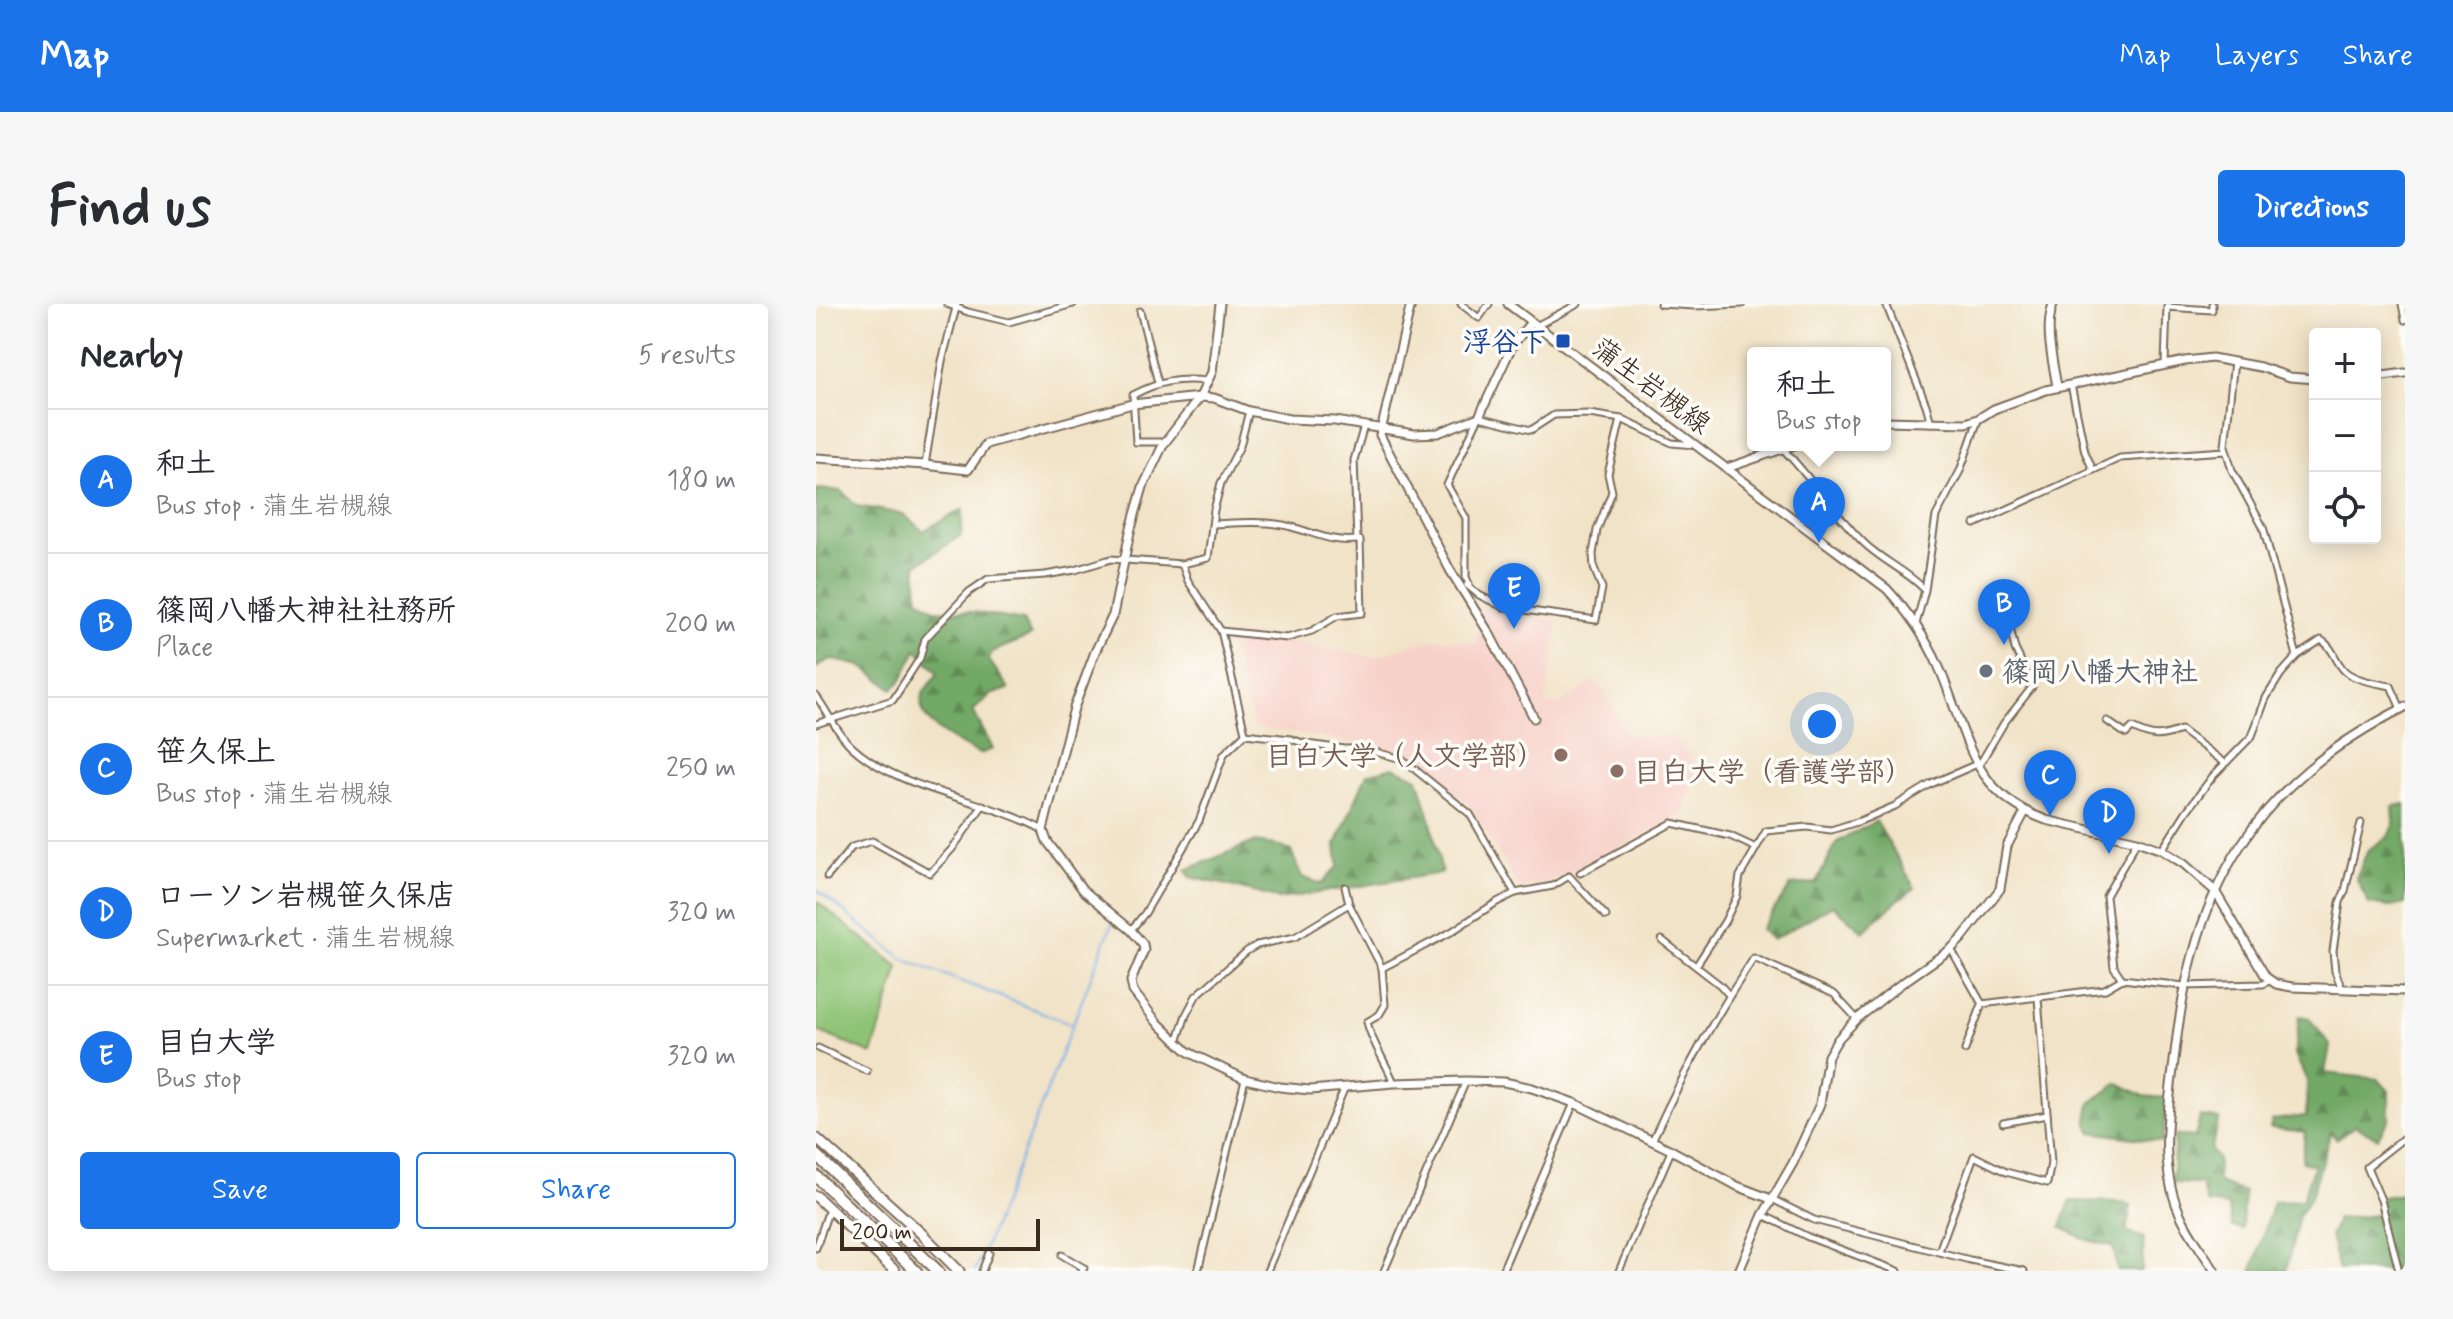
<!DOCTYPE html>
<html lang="en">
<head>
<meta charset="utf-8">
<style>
	body { margin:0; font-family:Mynerve,"Klee One",sans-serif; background:#f7f7f7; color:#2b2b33 }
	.controls { position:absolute; right:24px; top:24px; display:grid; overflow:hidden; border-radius:8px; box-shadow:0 4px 20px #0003 }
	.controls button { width:72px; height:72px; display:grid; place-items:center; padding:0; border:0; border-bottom:2px solid #e1e1e2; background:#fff; color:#2b2b33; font:40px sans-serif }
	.scale { position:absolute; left:24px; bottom:20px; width:200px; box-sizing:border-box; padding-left:8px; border:4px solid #3b2a1e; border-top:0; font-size:22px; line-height:28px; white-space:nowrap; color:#3b2a1e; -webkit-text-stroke:6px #fdfcf7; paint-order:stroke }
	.you { position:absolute; left:1006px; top:420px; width:28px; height:28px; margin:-20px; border:6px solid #fff; border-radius:50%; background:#1a73e8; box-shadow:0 0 0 12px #1a73e833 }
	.badge { display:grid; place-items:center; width:52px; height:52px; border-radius:50%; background:#1a73e8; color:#fff; font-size:26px; font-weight:700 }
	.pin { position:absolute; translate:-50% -66px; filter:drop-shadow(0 2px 4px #0008) }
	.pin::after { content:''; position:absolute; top:42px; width:28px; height:24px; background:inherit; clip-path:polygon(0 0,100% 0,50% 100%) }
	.popup { position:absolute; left:931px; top:43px; width:144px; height:104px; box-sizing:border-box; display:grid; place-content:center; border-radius:8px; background:#fff; filter:drop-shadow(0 2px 6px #0005); font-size:26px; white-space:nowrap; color:#7c7c81 }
	.popup b { font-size:30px; color:#2b2b33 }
	.popup::after { content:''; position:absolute; left:50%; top:100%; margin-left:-16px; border:16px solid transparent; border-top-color:#fff }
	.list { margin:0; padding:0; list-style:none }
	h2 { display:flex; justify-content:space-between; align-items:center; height:104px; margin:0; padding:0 32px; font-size:34px }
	h2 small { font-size:26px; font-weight:400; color:#7c7c81 }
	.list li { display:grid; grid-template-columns:52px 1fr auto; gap:24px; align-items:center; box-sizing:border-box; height:144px; padding:0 32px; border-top:2px solid #e1e1e2 }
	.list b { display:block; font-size:30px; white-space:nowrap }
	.list p { margin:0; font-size:26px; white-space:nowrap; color:#7c7c81 }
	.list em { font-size:26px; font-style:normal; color:#7c7c81 }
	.actions { display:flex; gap:16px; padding:24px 32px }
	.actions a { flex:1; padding:18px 0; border:2px solid #1a73e8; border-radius:8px; text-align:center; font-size:28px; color:#1a73e8 }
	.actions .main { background:#1a73e8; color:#fff }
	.icon { flex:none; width:44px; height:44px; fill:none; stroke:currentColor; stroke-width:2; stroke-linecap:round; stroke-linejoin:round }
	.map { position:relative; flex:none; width:1589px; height:967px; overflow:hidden; border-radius:8px }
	header { display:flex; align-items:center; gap:48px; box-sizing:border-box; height:112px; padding:0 40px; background:#1a73e8; color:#fff }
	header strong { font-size:38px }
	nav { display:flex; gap:44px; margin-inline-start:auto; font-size:28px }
	.intro { display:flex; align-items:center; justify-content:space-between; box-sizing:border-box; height:192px; padding:0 48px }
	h1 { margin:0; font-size:56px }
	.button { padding:20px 36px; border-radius:8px; background:#1a73e8; color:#fff; font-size:28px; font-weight:700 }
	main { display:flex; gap:48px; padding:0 48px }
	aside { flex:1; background:#fff; border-radius:8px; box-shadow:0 4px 20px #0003 }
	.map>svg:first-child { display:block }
	.built { fill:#f7d1c9 }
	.green { fill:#8dc375; stroke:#64764a; stroke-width:2 }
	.forest { fill:url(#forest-firs); stroke:#566a42; stroke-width:2 }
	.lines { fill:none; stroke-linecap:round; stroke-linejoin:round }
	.stream { stroke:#77b1e8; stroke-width:2 }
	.minor-casing { stroke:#7b6b59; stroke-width:9 }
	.tertiary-casing { stroke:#7b6b59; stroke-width:11 }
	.secondary-casing { stroke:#7b6b59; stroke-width:11 }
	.trunk-casing { stroke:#7b6b59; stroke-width:13 }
	.motorway-casing { stroke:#7b6b59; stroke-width:14 }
	.minor { stroke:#fff; stroke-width:5 }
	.tertiary { stroke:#fff; stroke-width:7 }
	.secondary { stroke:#fff; stroke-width:7 }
	.trunk { stroke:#fff; stroke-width:9 }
	.motorway { stroke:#fff; stroke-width:10 }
	.transit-dot { fill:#1a4fb4; stroke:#fdfcf7; stroke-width:3 }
	.worship-dot { fill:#6b7280; stroke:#fdfcf7; stroke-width:3 }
	.education-dot { fill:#8d6e63; stroke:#fdfcf7; stroke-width:3 }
	.labels { text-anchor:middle; stroke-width:7; stroke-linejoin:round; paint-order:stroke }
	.transit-label { font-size:28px; font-weight:bold; fill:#164399; stroke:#fdfcf7; text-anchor:end }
	.street-label { font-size:28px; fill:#3b2a1e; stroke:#fdfcf7 }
	.worship-label { font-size:28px; font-weight:bold; fill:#5b616d; stroke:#fdfcf7; text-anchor:start }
	.education-label { font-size:28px; font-weight:bold; fill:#785e54; stroke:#fdfcf7; text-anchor:end }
</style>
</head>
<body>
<header>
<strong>Map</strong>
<nav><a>Map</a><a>Layers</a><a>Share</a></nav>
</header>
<div class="intro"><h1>Find us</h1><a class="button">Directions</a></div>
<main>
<aside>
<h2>Nearby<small>5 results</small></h2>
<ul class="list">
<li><span class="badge">A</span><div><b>和土</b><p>Bus stop · 蒲生岩槻線</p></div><em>180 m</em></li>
<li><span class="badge">B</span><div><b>篠岡八幡大神社社務所</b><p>Place</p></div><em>200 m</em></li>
<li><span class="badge">C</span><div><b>笹久保上</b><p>Bus stop · 蒲生岩槻線</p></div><em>250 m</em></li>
<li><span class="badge">D</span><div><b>ローソン岩槻笹久保店</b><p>Supermarket · 蒲生岩槻線</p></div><em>320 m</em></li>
<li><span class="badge">E</span><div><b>目白大学</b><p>Bus stop</p></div><em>320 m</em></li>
</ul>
<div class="actions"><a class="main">Save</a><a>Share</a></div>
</aside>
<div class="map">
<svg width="1589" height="967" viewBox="0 0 1589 967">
	<defs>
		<pattern id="forest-firs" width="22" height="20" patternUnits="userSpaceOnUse" patternTransform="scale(2)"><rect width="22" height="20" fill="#72a966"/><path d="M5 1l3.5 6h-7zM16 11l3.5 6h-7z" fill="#5f8a53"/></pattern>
	</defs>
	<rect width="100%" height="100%" fill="#fdfcf7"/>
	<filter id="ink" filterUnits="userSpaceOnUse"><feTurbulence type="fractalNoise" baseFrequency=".0125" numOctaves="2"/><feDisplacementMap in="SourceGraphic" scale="16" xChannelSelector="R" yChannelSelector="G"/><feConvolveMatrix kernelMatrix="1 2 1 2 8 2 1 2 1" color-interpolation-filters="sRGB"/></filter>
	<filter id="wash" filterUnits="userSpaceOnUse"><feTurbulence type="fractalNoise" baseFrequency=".006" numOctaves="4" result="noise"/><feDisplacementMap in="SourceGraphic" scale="32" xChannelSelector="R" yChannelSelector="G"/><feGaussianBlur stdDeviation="1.8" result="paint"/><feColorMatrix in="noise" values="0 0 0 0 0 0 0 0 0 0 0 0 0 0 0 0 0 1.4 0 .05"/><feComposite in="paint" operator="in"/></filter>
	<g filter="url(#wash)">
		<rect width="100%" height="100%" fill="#f1e3c7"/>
		<!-- built -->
		<path class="built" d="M664,305L742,316L729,400L743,401L776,378L784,381L812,431L856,432L877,454L878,476L866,510L744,574L704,585L654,502L589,447L438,423L412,330L470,337L557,353L620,334L660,339Z"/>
		<!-- green -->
		<path class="green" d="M0,597L83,663L56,750L0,726Z"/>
		<!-- forest -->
		<g class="forest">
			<path d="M2,185L26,187L41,202L87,210L107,227L147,205L145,232L100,261L102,294L120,306L158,308L207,317L215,332L176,348L173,356L193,385L174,391L157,407L177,445L164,450C144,439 96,419 107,390C110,383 118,375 122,369L101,346L85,377L77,385L45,362L14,355L0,364V186Z"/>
			<path d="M577,463L602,474L614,514L626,569L463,595L411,581L374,573L370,566L438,538L460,541L475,547L486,573L506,580L522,562L520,540L551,470Z"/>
			<path d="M1589,500V600L1573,603L1553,600L1540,574L1552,546L1572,533L1578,519L1577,502Z"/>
			<path d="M1060,517L1099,584L1082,596L1047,628L1017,601L956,636L945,625L975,581L1000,579L1021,538Z"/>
			<path d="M1483,712L1493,714L1514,741L1509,769L1562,775L1573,787V815L1562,834L1539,822L1521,835L1515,828L1496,890L1483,912L1470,967H1436L1457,898L1486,896L1498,861L1486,858L1489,828L1454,824L1456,816L1490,812L1491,777L1479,750Z"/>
			<path d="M1302,779L1328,792L1352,794L1346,838L1275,828L1271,816L1274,799Z"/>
			<path d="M1384,813L1403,815L1395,846L1402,855L1401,875L1405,880L1428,888L1426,925L1416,923L1412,902L1391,899L1385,880L1356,879L1359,831L1379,833Z"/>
			<path d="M1589,890V964L1563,967L1523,966L1514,933L1521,915L1561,911L1566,893Z"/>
			<path d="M1254,897L1307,898L1315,902L1310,928L1328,934L1326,967H1302C1298,958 1301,951 1296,942L1268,935L1245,923Z"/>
		</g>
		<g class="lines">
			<!-- stream -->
			<g class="stream">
				<path d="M0,585L87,655L256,720"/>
				<path d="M159,967C208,851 251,732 298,615"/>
			</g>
		</g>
	</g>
	<g filter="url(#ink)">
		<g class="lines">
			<defs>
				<g id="minor">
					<path d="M131,0L152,8L193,18L257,0"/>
					<path d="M645,0L663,14L673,0"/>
					<path d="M844,0L879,2L926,0"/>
					<path d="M1070,0L1110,101L1115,119"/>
					<path d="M1586,0L1589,16"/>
					<path d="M324,7L342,79"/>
					<path d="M720,22L762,0"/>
					<path d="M1418,57L1409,142L1416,166L1447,223L1481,352"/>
					<path d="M1349,61L1351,3L1396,6V0"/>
					<path d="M1255,81L1269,148L1277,166"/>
					<path d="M349,138H320L317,91C344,77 361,74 392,77"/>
					<path d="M967,145C996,175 1018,210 1049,240C1067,257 1091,267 1108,285"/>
					<path d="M109,161L126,57L141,0"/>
					<path d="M397,220C421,219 444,217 467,221C494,226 511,239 541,236"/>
					<path d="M1159,220L1304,154L1410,147"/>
					<path d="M366,260L372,277L405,327L429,429"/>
					<path d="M653,280L650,273V214L631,181L663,113L715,126L738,111L773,110L805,115L856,139L879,141"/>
					<path d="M651,281L663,291L687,303L780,316L786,284L778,264L777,250L781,226L796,188L792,170L805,115"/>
					<path d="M1100,320L1109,286L1120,212L1144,167L1162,116"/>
					<path d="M405,327L471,334L496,327L521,312L546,309L544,236H541L538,156L548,122"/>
					<path d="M0,392C12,408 20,428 35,442C84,488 169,494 227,526"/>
					<path d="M1291,417L1310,430L1316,424C1337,434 1343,434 1365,426L1409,459"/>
					<path d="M0,420L77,396L104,354L109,335L153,288L172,275L229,271L259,266L295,255L366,260L392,254L398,206L405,179L424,142L433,107"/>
					<path d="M429,430L475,435L490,440L528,445H548L586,455L654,510L699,589"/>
					<path d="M1346,546L1370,508L1397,472L1436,432L1450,394L1465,370L1481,352L1505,336C1518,343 1519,359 1530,368C1542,377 1561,379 1575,382L1585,405"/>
					<path d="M764,569L856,519L914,532L938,543"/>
					<path d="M11,573L36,543L56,537L114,569L136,545L167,501"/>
					<path d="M529,583L533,600L566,664L569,701L563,711L551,718C556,740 570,758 578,779"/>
					<path d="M315,626L329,609L383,517L408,450L429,430"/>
					<path d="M846,636L904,681L913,691"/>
					<path d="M1135,645L1166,700L1149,746"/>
					<path d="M880,662L909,617L921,592L924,572L950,527L991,523L1015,526L1044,517L1079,502L1115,480L1161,460L1165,458L1188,419L1217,382L1199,345L1194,324"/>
					<path d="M566,664L635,628L681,598L699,589L737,582L753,572L790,612"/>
					<path d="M1306,675L1298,663L1290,592L1321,537"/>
					<path d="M1526,685L1519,667L1517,647L1524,598L1529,587L1545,519"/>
					<path d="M1166,700L1289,685L1306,675L1368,682L1447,680L1455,676"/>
					<path d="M361,738L370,711L380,692L431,647L441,641L479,633L533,600"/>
					<path d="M2,744L51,767"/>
					<path d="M1187,819L1231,811"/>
					<path d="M836,837C865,773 899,712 938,654L1018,690L1041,715"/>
					<path d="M956,895L998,916L1154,956L1208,967"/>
					<path d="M947,911L992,933L1082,967"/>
					<path d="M0,944L13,905"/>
					<path d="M1123,947L1158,852L1190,868L1231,879L1235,859L1222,694"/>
					<path d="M246,951L268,964L266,967"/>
					<path d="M166,967L173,949"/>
					<path d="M382,967L429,775"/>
					<path d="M451,967L529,783"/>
					<path d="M568,967L650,777"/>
					<path d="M686,967L758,799"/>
					<path d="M803,967L855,847"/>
					<path d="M1583,967L1565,896L1551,863L1589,833"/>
				</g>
				<g id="tertiary">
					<path d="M404,0L396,68L384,93L347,141L327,183L314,228L297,311L279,348L258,404L227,526L231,537L267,586L315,626L327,640L328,646L315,677L317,687L340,717L371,747L378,751L429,775L464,783L494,786L578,779L650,777L688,778L716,784L758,799L855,846L921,882L955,895"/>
					<path d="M595,0L564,131L634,266L673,329L718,414"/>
					<path d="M1237,0C1228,26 1237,57 1241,83"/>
					<path d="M1559,73L1589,69"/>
					<path d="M1069,117L1150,119L1162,115L1178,105L1230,86L1369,57L1396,54L1444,63L1474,73L1499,75"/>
					<path d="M0,154L109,161L152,166L170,140L316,100L384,93L398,94L433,107L473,115L519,117L598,130L622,129L663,113L696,42L715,18"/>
					<path d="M911,164L978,141"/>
					<path d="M923,967L947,911L977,859L1004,800L1012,752L1022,735L1041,715L1082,682L1135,645L1146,634L1184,585L1191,542L1209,508"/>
				</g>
				<g id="secondary">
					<path d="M692,0L1071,285C1092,308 1109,332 1122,361C1152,428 1151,487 1230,516L1321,537L1346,546L1368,560L1399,587L1450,673L1460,680L1476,683L1589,687"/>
					<path d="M1399,967C1388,950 1376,934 1367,916C1340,864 1353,804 1359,748C1378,582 1437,480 1589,403"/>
				</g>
				<g id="trunk">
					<path d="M0,834L106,930L143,967"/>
					<path d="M0,892L79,967"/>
				</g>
				<g id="motorway">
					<path d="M0,851L122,967"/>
					<path d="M0,872L100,967"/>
				</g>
			</defs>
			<!-- minor casing -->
			<use href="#minor" class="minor-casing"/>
			<!-- tertiary casing -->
			<use href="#tertiary" class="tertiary-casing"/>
			<!-- secondary casing -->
			<use href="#secondary" class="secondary-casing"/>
			<!-- trunk casing -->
			<use href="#trunk" class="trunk-casing"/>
			<!-- motorway casing -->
			<use href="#motorway" class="motorway-casing"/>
			<!-- minor -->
			<use href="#minor" class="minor"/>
			<!-- tertiary -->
			<use href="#tertiary" class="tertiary"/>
			<!-- secondary -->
			<use href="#secondary" class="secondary"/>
			<!-- trunk -->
			<use href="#trunk" class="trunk"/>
			<!-- motorway -->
			<use href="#motorway" class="motorway"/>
		</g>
	</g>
	<!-- markers -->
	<rect class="transit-dot" x="739" y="29" width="16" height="16" rx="4"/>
	<circle class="worship-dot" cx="1170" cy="367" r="8"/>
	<g class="education-dot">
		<circle cx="745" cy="451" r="8"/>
		<circle cx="801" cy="467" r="8"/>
	</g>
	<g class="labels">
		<!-- transit labels -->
		<g class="transit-label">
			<text x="731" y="47">浮谷下</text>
		</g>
		<!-- street labels -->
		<g class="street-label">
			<text transform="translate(836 81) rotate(37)" y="10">蒲生岩槻線</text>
		</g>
		<!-- worship labels -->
		<g class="worship-label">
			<text x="1186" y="377">篠岡八幡大神社</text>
		</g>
		<!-- education labels -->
		<g class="education-label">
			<text x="729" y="461">目白大学（人文学部）</text>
			<text x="817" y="477" text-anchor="start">目白大学（看護学部）</text>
		</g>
	</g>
</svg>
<div class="controls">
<button>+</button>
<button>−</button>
<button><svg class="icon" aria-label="locate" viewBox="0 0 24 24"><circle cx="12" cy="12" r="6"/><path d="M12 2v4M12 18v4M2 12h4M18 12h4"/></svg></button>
</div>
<div class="scale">200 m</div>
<div class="you"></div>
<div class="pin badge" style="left:1003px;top:239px">A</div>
<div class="popup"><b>和土</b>Bus stop</div>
<div class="pin badge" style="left:1188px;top:341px">B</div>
<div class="pin badge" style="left:1234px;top:512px">C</div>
<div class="pin badge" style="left:1293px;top:550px">D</div>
<div class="pin badge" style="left:698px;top:325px">E</div>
</div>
</main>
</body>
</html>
